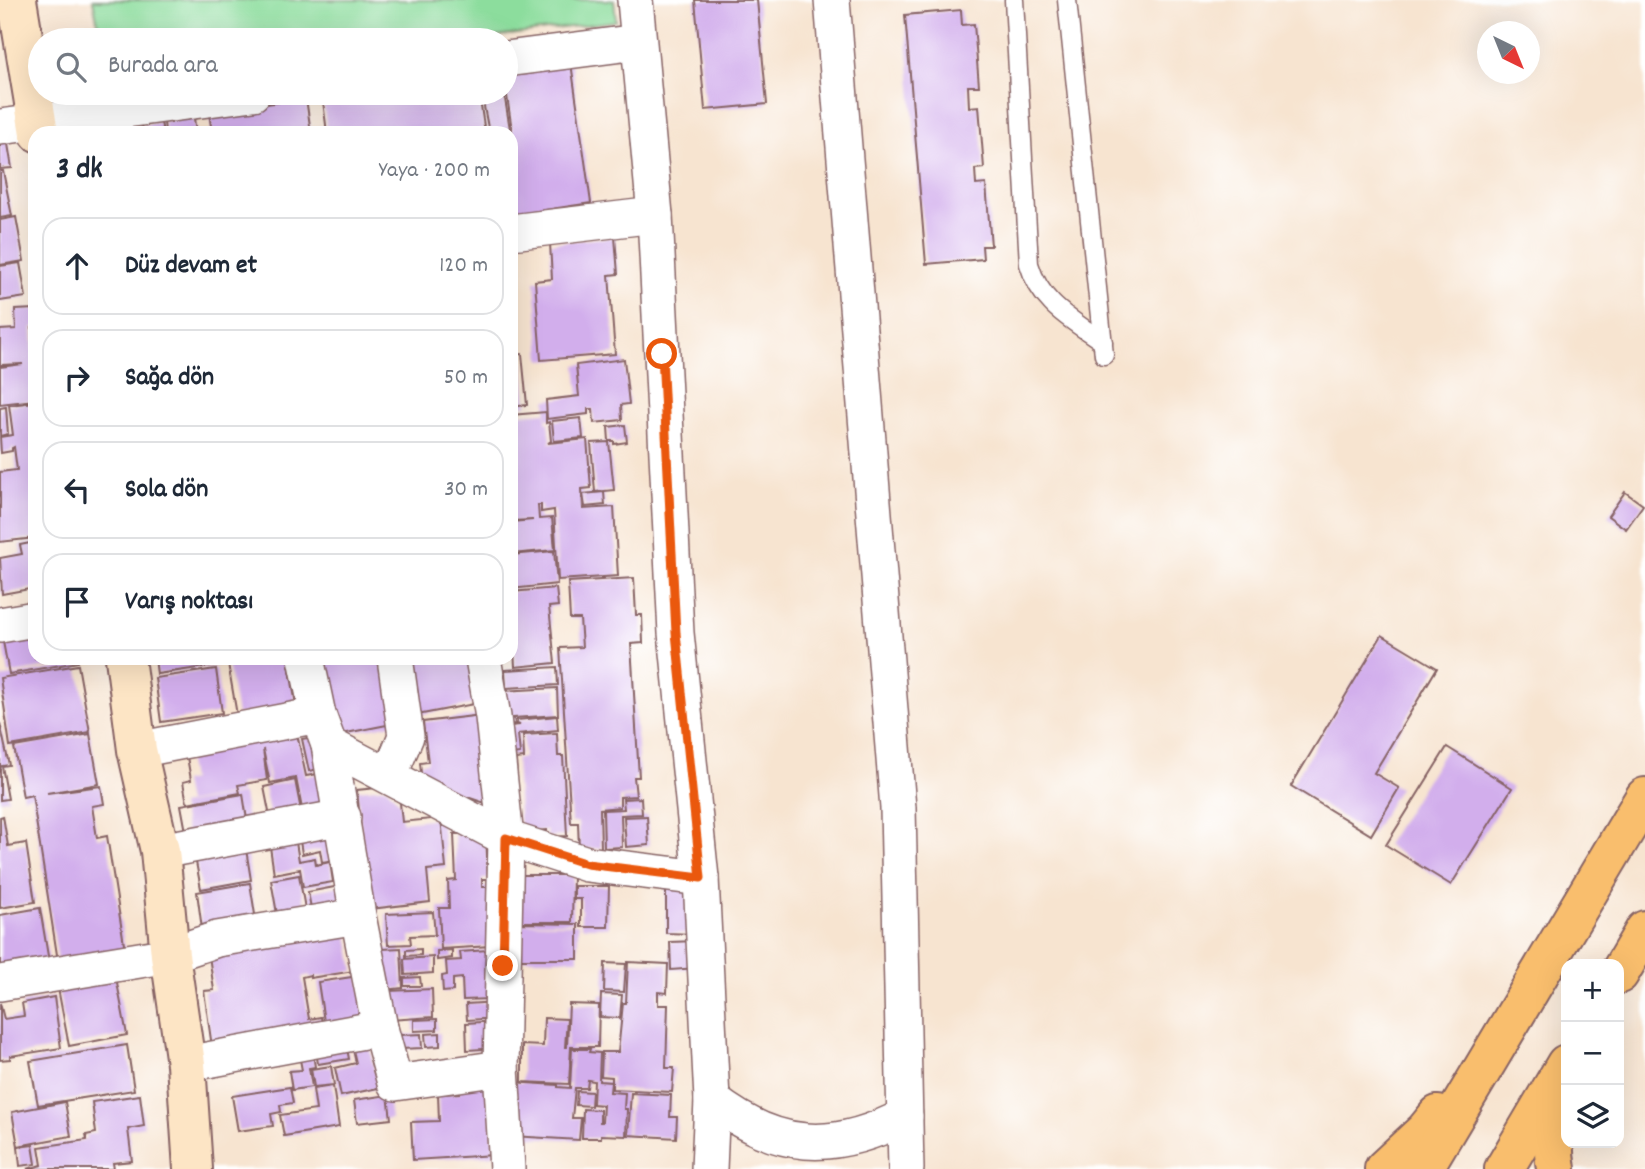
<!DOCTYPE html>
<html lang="tr">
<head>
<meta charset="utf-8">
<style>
	body { margin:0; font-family:Dekko,sans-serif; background:#f6f6f7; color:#1f2937 }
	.controls { position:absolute; right:21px; bottom:21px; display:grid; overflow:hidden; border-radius:14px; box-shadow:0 7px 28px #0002 }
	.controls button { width:63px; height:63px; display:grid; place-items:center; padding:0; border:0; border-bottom:2px solid #e0e1e3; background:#fff; color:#1f2937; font:35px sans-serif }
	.compass { position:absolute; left:1477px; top:21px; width:63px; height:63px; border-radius:50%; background:#fff; box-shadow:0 7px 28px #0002; rotate:137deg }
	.stop { position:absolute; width:21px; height:21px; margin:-16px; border:5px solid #ea580c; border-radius:50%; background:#fff }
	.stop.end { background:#ea580c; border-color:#fff; box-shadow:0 2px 7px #0008 }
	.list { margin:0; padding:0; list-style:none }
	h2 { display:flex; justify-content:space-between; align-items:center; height:91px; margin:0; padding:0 28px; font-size:30px }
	h2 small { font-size:23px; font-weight:400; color:#747a83 }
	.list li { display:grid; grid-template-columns:46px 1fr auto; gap:21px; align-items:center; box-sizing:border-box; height:98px; margin:0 14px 14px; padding:0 14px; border:2px solid #e0e1e3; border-radius:21px }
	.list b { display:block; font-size:26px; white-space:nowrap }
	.list em { font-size:23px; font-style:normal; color:#747a83 }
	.icon { flex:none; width:38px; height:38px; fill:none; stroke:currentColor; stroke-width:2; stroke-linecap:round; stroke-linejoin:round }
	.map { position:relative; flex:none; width:1645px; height:1169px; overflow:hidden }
	.search { position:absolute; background:#fff; box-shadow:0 7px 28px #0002; left:28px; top:28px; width:490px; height:77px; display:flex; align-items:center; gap:18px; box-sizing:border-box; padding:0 24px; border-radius:38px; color:#747a83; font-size:26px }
	.panel { position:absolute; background:#fff; box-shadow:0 7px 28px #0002; left:28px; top:126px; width:490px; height:539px; border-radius:21px }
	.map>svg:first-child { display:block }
	.green { fill:#8cdd9d; stroke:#6b7e64; stroke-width:2 }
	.building { fill:#d2aeec }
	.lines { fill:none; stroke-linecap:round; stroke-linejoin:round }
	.lane-casing { stroke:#876465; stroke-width:21 }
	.street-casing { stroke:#876465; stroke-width:38 }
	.secondary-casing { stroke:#876465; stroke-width:42 }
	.primary-casing { stroke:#876465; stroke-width:42 }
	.lane { stroke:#fff; stroke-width:18 }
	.street { stroke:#fff; stroke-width:35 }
	.secondary { stroke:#fde5c5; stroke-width:38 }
	.primary { stroke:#f9be6d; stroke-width:38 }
	.route { stroke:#ea580c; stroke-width:9 }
</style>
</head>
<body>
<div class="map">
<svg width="1645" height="1169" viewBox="0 0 1645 1169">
	<rect width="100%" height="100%" fill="#fff"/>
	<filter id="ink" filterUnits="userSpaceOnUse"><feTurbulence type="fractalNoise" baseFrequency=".0143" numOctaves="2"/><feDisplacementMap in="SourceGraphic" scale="14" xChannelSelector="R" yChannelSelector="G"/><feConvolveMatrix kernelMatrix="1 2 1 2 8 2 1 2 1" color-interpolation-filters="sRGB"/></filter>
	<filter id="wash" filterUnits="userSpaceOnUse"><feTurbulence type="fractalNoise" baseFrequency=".00686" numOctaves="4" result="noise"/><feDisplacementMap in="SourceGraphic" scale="28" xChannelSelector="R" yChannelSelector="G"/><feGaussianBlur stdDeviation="1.57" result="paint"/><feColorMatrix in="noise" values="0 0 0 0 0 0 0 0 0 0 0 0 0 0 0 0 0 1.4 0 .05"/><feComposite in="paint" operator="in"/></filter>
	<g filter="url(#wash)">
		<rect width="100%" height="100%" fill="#f7e4d0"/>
		<!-- green -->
		<path class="green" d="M93,0H614L616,21L472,40H101Z"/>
		<g id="blocks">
			<!-- building -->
			<g class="building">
				<path d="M695,0H757L767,104L705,110Z"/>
				<path d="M961,10L962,25L974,24L979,86H968L969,107L979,106L984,168L975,169L976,185L986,184L991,246H982L983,259L926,264L905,15Z"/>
				<path d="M571,63L591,203L511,215V159L516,158L506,89V72Z"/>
				<path d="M322,93H479L485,133H327Z"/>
				<path d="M504,93L510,129L489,133L482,96Z"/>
				<path d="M306,98L311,133H212L209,113Z"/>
				<path d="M194,118L196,133H165L164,121Z"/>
				<path d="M161,122L163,133H143L142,125Z"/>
				<path d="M7,138L12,168L0,169V139Z"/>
				<path d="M0,171H3L12,216L0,218Z"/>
				<path d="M16,217L24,261L0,265V220Z"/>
				<path d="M615,237L618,274L609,275L615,354L541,360L535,281L552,279L550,243Z"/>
				<path d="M20,263L26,297L0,301V266Z"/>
				<path d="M35,309V327H32L35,400L0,404V367L23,364L0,365V330L16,329L15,310Z"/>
				<path d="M522,354L527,405L511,407V355Z"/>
				<path d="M624,359L629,404L621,405L622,420L594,423L593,409H588V414L547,419L546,400L579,396L576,365Z"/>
				<path d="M35,402V538L0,542V472L17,470L14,447L12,448V451L1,453L0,437L13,435L9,405Z"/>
				<path d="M6,407L8,434L0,436V408Z"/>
				<path d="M546,412V423L549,422L551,441L548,443L587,439L591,488L582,489L583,509L614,507L618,576L558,580L554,510L541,512V505H538L539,519L552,518L555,550L511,554V522L533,520L511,521V415Z"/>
				<path d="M581,418L583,438L554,441L552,421Z"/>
				<path d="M625,425L627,442L614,444V441H609L608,427Z"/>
				<path d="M609,442L614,490L595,492L591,443Z"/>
				<path d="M604,492L605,505L585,507L583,494Z"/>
				<path d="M1625,492L1643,505L1626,529L1608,516Z"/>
				<path d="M35,542V588L2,594L0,558L22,554L20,545Z"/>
				<path d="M554,551L557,584L511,589V555Z"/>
				<path d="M634,578L636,615H642L643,643L631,644L639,777H634L636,796L620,797V807L600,809L601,848L579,849L578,823H571L560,648L582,647L580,619H570L568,582Z"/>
				<path d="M556,588L558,606L549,607L555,663L515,667L511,592Z"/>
				<path d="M35,630V658H77L78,662L9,674L2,636Z"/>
				<path d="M1382,635L1437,668L1374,773L1399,788L1371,835L1291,786Z"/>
				<path d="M155,658H218L219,665L157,674Z"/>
				<path d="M227,658H288L296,705L237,715Z"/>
				<path d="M316,658H379L402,722L331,736Z"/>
				<path d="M412,658H474V704L412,716L405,675L415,673Z"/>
				<path d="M78,665L90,732L10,746L0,678Z"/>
				<path d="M557,667L558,685L506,688L505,670Z"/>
				<path d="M216,669L222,713L161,722L155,678Z"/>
				<path d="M557,688L558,715L514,718L515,724L504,725L502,691Z"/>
				<path d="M491,714L485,803L422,782L420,763L428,762L423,722Z"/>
				<path d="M557,716L558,730L518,734L520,754L504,756L501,727L520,725L517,724V720Z"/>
				<path d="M0,723L9,765L2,766L8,799L0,800Z"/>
				<path d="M296,729L306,776L329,772L337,812L304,819L296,778L270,783L263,749L267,780L238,785L240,793L187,803L183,782L191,780L186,751Z"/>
				<path d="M557,733L558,756H563L567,836L547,837V830L520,832L516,759L524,758L523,735Z"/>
				<path d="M90,734L99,784L47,793L101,786L104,804L92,806L97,838L107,836L125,950L58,961L32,795L23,797L14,747Z"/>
				<path d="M324,735L331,766L309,771L302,739Z"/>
				<path d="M1447,747L1512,788L1451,885L1386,845Z"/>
				<path d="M295,780L303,821L272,827L264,787Z"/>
				<path d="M386,787L400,803L402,822L441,818L446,868L427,870L430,902L361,910L365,869L357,790Z"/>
				<path d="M243,794L248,826L187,837L181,805Z"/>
				<path d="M641,798L642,814L621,815L622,847L604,848L603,810L624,809L623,799Z"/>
				<path d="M3,816L8,846L26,843L35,902L0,908V817Z"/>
				<path d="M647,816L649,845L626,847L624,817Z"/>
				<path d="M341,827L346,858L322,862L320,850L302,854L299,834Z"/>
				<path d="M486,833L488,879H482V887H488L491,946L441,949L439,908H449L448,881L456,880L454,834Z"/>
				<path d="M295,836L299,861L315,858L316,865L330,862L333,882L303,887L300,869L274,874L269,840Z"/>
				<path d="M244,837L251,880L201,889L193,846Z"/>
				<path d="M299,875L307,920L279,925L271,880Z"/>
				<path d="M514,875H573L572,922H513Z"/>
				<path d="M250,883L256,921L202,929L197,892Z"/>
				<path d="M345,885L350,912L313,919L308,892Z"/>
				<path d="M666,885H696L695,934L666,933Z"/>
				<path d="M574,886H609L608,927H581V899H574Z"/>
				<path d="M40,908L49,962L0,971V915Z"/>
				<path d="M433,912L435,935L410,936L411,944L388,945L386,914Z"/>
				<path d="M346,923L354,971L310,978V975L302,977L309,1019L321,1017L323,1030L212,1047L204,991L214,990L208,949Z"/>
				<path d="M519,923L578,924V959H518Z"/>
				<path d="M696,941L697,968L671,970L670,942Z"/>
				<path d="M401,948L403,988L384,990L382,949Z"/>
				<path d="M421,949V955L406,956V950Z"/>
				<path d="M452,950V958L437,960V951Z"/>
				<path d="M488,950L490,999L463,1000L462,978L453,979V991L443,992L442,976L447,975L446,961L461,960L460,952Z"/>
				<path d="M433,957V973L405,975L404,959Z"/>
				<path d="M628,962L668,964L667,993L658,992V1005H668L666,1068H674L672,1092L612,1089V1077L601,1076L602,1052H618L623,1003H626Z"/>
				<path d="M605,963L626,964L624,992L604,991Z"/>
				<path d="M115,972L127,1035L69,1046L57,983Z"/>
				<path d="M359,976L366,1022L325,1028L318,982Z"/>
				<path d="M420,977L421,986H404V978Z"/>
				<path d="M432,989L433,1017L390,1020L389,991Z"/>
				<path d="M601,994L622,995L620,1018L600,1017Z"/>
				<path d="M54,997L61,1048L10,1056V1059L0,1060V1003L4,1019L24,1016L22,1003Z"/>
				<path d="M497,1002L498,1018L467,1020L466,1004Z"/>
				<path d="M569,1004L599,1005L598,1047H571L569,1084L522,1082V1045L543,1046L544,1018L567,1019L565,1047H567Z"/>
				<path d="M437,1019V1030L414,1031V1020Z"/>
				<path d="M497,1021L499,1048L467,1050L466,1023Z"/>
				<path d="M440,1033V1046L426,1047L425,1034Z"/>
				<path d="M421,1034L422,1048L400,1049V1035Z"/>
				<path d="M367,1037L378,1088L341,1096L335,1068L356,1063L351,1041Z"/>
				<path d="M345,1038L349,1059L318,1064L315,1043Z"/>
				<path d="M127,1045L134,1090L38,1105L30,1061Z"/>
				<path d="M312,1047L315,1067L309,1068L312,1087L292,1090L289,1071L302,1070L298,1049Z"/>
				<path d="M572,1049H590L589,1052L600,1053L599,1081L611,1082L610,1092L625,1093L624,1109H627L626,1136L601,1135V1138H582L583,1109L600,1110V1122H602L603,1105L593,1104L594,1081L588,1080L587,1088H575L572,1118H581L579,1140L512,1136L510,1082L558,1085V1087L570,1088Z"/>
				<path d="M331,1066L334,1085L314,1087L311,1069Z"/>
				<path d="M489,1074L494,1155L413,1160L411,1122L439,1121L438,1094L460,1093L459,1076Z"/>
				<path d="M333,1086L339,1127L284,1136L280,1115L316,1110L313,1089Z"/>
				<path d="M290,1087L293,1103L280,1105L281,1112L271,1114L273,1126L238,1131L232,1096Z"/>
				<path d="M577,1091L592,1092L591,1106L576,1105Z"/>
				<path d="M631,1093L671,1095L670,1117H677L676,1138L628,1135Z"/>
				<path d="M140,1095L144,1126L128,1129L132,1161L113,1163L114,1169H27L42,1165L39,1147L87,1140L86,1135L96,1133L92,1102Z"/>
				<path d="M388,1095L391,1119L357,1123L354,1100Z"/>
				<path d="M65,1102L71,1136L18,1146L12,1112Z"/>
				<path d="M33,1145L36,1164L20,1166L18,1147Z"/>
			</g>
		</g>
	</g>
	<g filter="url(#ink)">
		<use href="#blocks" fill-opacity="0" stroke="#876465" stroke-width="2"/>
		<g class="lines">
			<defs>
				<g id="lane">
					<path d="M1014,0L1029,264C1041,305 1071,319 1103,342"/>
					<path d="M1067,0L1104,355"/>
				</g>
				<g id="street">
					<path d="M635,0L655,215L676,633L701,878L712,1100L709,1169"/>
					<path d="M832,0L898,808L906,1169"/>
					<path d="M506,59L638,42"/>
					<path d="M0,127L253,93"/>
					<path d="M511,232L655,215"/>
					<path d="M0,625L35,619"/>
					<path d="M306,658L318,715L329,745L358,916L380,1028L395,1083L501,1068"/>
					<path d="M483,658L493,717L506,838L501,1068L507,1169"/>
					<path d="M329,745L506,838L587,864L701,878"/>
					<path d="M137,750L318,715"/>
					<path d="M389,776L406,736L395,658"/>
					<path d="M160,851L343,817"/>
					<path d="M0,983L170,955L217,939L358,916"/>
					<path d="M186,1064L380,1028"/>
					<path d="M712,1100C776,1150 833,1154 905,1116"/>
				</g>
				<g id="secondary">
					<path d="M17,0L39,133"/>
					<path d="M125,658L137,750L160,851L170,955L186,1064L193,1169"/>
				</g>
				<g id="primary">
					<path d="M1619,974L1645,930"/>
					<path d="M1384,1169L1425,1131L1438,1115"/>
					<path d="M1423,1169L1645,797"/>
					<path d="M1504,1169L1566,1064"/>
					<path d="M1556,1169C1551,1142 1555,1111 1562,1085"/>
				</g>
			</defs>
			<!-- lane casing -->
			<use href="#lane" class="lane-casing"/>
			<!-- street casing -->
			<use href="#street" class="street-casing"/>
			<!-- secondary casing -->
			<use href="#secondary" class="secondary-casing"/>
			<!-- primary casing -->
			<use href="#primary" class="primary-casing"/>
			<!-- lane -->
			<use href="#lane" class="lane"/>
			<!-- street -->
			<use href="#street" class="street"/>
			<!-- secondary -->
			<use href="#secondary" class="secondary"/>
			<!-- primary -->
			<use href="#primary" class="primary"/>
		</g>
	</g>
	<g class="lines" filter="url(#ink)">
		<!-- route -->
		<path class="route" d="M503,966L506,838L587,864L701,878L676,633L662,354"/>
	</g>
</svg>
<div class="controls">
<button>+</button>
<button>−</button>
<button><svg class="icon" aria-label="layers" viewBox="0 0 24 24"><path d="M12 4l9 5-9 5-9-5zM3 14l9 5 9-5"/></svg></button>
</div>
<svg class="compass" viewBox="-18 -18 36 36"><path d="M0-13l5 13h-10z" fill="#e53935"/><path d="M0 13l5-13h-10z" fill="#747a83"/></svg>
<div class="stop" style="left:662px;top:354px"></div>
<div class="stop end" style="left:503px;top:966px"></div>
<div class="search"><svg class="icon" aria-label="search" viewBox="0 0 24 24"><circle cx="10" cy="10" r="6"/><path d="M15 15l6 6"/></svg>Burada ara</div>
<section class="panel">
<h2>3 dk<small>Yaya · 200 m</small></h2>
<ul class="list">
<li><svg class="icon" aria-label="ahead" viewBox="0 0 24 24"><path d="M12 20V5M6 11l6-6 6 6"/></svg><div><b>Düz devam et</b></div><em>120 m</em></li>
<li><svg class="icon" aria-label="right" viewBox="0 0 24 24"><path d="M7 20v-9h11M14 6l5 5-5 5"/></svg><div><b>Sağa dön</b></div><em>50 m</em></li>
<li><svg class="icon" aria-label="left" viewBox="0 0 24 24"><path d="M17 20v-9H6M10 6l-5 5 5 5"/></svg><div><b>Sola dön</b></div><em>30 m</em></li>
<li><svg class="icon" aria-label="arrive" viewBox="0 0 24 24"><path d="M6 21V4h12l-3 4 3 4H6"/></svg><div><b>Varış noktası</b></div></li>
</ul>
</section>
</div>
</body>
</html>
